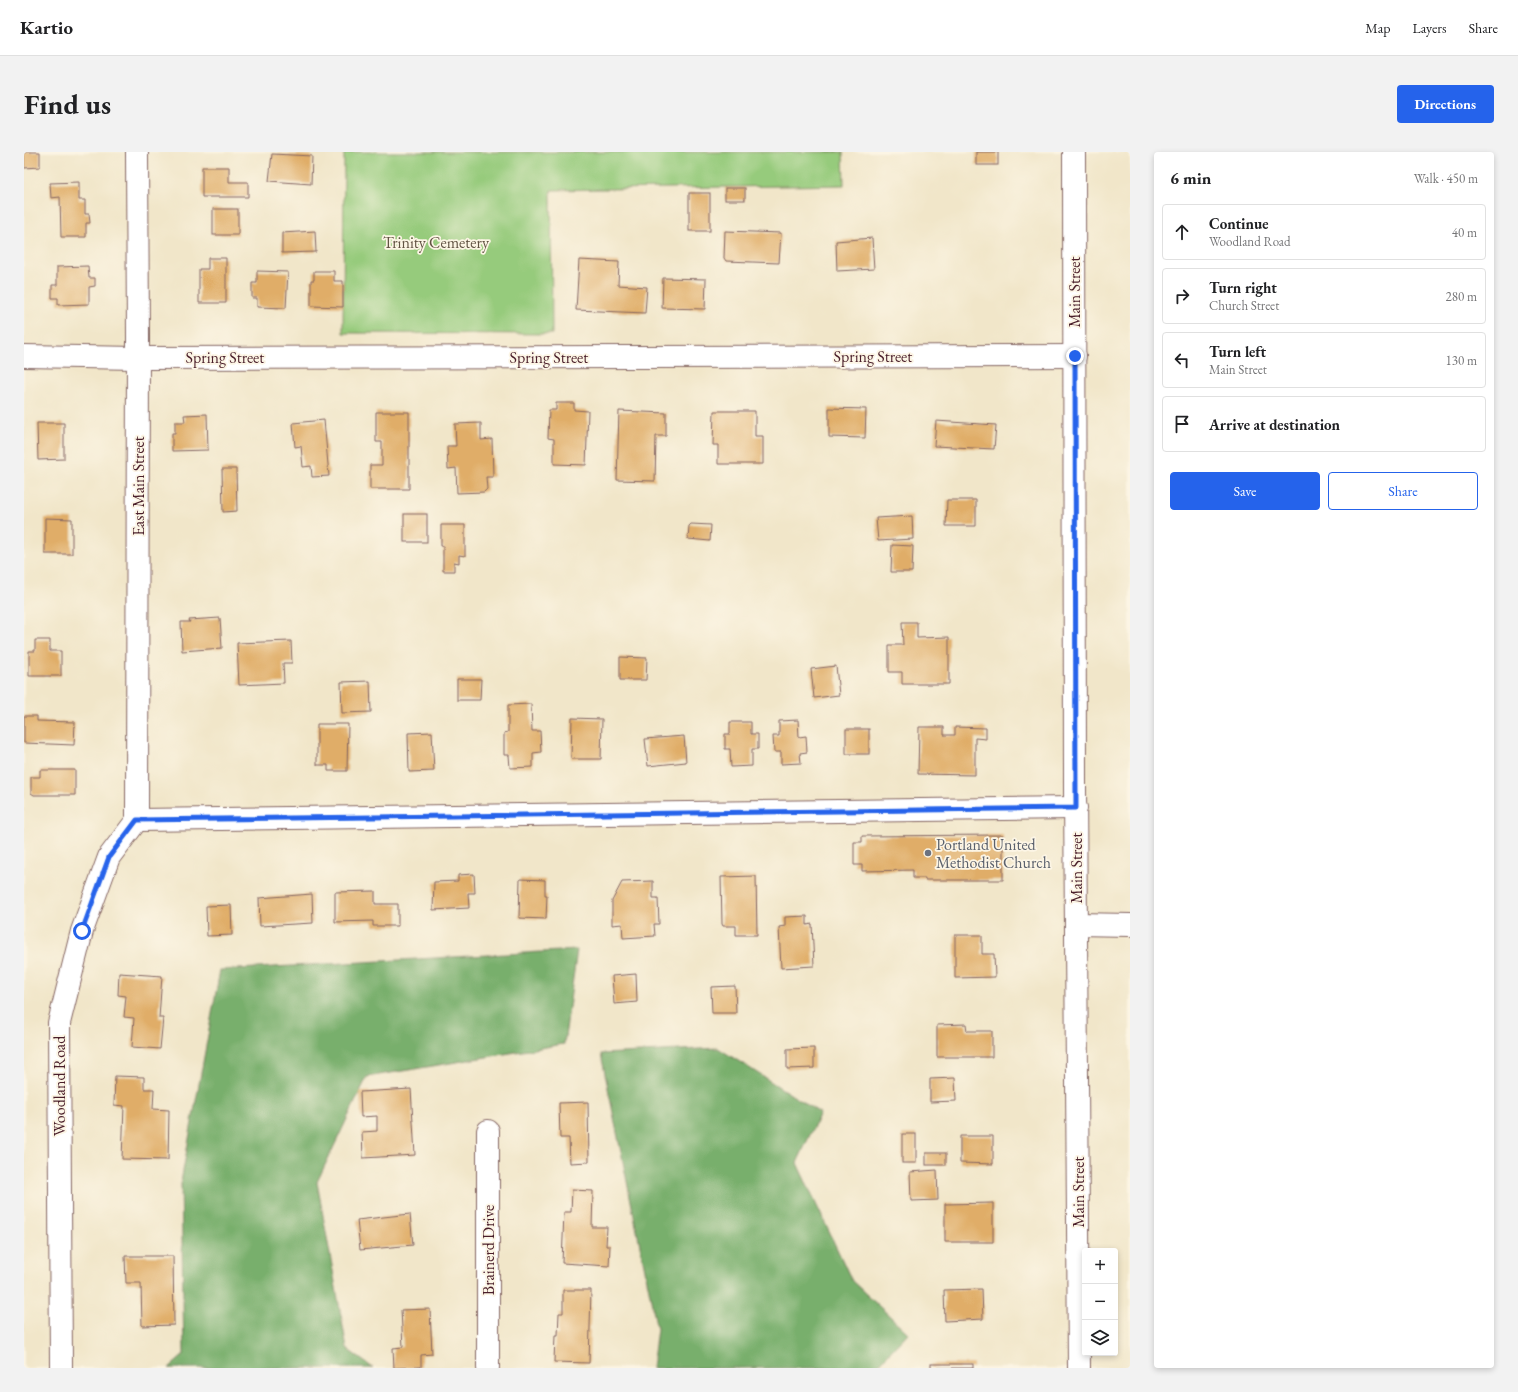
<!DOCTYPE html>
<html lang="en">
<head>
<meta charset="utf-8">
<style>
	body { margin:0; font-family:"EB Garamond",serif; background:#f2f2f2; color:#202124 }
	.controls { position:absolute; right:12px; bottom:12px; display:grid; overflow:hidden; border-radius:4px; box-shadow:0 2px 6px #0003 }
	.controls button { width:36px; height:36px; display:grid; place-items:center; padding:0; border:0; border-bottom:1px solid #e0e0e0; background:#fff; color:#202124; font:20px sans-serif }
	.stop { position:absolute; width:12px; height:12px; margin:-9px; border:3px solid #2563eb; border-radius:50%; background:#fff }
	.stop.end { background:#2563eb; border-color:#fff; box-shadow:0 1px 4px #0008 }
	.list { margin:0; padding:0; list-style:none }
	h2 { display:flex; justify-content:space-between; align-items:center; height:52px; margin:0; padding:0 16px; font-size:17px }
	h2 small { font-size:13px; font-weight:400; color:#757577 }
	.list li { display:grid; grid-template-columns:26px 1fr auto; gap:12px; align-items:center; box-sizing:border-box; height:56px; margin:0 8px 8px; padding:0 8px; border:1px solid #e0e0e0; border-radius:4px }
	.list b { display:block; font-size:15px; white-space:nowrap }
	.list p { margin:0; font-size:13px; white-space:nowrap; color:#757577 }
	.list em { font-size:13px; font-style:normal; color:#757577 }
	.actions { display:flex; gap:8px; padding:12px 16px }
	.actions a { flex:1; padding:9px 0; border:1px solid #2563eb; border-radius:4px; text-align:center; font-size:14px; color:#2563eb }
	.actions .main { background:#2563eb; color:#fff }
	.icon { flex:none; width:22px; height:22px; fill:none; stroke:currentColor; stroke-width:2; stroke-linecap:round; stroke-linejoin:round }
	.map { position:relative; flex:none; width:1106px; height:1216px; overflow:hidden; border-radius:4px }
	header { display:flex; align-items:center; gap:24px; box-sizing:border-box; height:56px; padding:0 20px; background:#fff; border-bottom:1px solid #e0e0e0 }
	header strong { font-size:19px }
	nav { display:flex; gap:22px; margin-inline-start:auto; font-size:14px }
	.intro { display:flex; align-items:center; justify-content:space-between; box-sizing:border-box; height:96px; padding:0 24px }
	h1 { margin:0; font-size:28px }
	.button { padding:10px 18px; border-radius:4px; background:#2563eb; color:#fff; font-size:14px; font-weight:700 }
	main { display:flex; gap:24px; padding:0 24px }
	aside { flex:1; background:#fff; border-radius:4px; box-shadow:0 2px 6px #0003 }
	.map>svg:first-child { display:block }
	.green { fill:#96cb7c; stroke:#707554 }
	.forest { fill:#78af6c; stroke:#61674c }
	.building { fill:#e0ad68 }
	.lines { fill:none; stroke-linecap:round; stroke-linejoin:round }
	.street-casing { stroke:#846562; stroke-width:24 }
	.secondary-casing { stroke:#846562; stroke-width:24 }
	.street { stroke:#fff; stroke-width:22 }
	.secondary { stroke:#fff; stroke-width:22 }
	.route { stroke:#2563eb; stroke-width:5 }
	.worship-dot { fill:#6b7280; stroke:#fcf5e5; stroke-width:1.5 }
	.labels { text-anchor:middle; stroke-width:3.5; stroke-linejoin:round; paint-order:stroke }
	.park-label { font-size:16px; fill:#615343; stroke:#fcf5e5 }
	.street-label { font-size:16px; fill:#4a1f2b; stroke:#fcf5e5 }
	.worship-label { font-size:16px; fill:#5b616d; stroke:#fcf5e5; text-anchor:start }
</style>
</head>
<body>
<header>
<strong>Kartio</strong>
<nav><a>Map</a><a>Layers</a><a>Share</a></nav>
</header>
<div class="intro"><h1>Find us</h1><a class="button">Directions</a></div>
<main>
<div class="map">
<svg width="1106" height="1216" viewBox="0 0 1106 1216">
	<rect width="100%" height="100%" fill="#fcf5e5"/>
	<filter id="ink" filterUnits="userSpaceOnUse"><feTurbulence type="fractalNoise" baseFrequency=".025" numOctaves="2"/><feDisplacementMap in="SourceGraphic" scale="8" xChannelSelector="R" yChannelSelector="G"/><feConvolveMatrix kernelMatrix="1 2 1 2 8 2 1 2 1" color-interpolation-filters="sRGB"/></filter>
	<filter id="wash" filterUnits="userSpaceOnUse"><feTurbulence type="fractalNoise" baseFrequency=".012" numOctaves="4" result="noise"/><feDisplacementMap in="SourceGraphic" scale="16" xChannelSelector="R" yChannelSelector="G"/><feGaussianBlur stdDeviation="0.9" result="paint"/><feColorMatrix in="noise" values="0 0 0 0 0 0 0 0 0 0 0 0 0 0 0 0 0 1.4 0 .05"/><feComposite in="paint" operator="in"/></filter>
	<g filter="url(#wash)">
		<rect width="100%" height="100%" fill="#f1e6c9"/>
		<!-- green -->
		<path class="green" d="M320,0H819L820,33L527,38L528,182L319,181Z"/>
		<!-- forest -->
		<g class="forest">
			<path d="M553,798L540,892L343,925L293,1030L323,1197L349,1216H145L160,1203L157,1030L196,818Z"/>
			<path d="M694,896L796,961L773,1011L828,1129L884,1181L851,1216H628L633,1177L577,902Z"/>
		</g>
		<g id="blocks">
			<!-- building -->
			<g class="building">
				<path d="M0,0H16V15L0,16Z"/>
				<rect x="952" y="0" width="22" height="13"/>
				<path d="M248,2L288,4L287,32L245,29Z"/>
				<path d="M178,15H205V30H224V45H178Z"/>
				<path d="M55,30V48H61V62H65L66,71H62V85H37L36,45L27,46L26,31Z"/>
				<rect x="701" y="36" width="20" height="12"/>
				<rect x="665" y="41" width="21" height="38"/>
				<rect x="189" y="57" width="25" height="26"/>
				<path d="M291,79L292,100L258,101V81Z"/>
				<path d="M701,79L757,81L755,111L702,109L700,106Z"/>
				<path d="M848,86L850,117L813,119L812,89Z"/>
				<path d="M184,106H202V151H175V117H184Z"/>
				<path d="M555,108L595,110L594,133L623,135L621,161L552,158Z"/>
				<path d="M64,114L65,126H71V134L65,135V152L34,153V146H28V133H33V115Z"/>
				<path d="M233,119L264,120L262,156L233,155V146H228V131H233Z"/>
				<path d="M290,119H310V129H319V155L287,154V128H290Z"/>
				<path d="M639,126L682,127L681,157L638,156Z"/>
				<path d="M532,251H550V258L564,259L562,313L530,312V287L524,286L525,258H532Z"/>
				<path d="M805,256L842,257L841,286L805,285Z"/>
				<path d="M595,259L642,261V284H632L631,329L593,328Z"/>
				<path d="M690,259H731V284H739V312H694V293H689Z"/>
				<path d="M352,260H385V337H346V313H358V290H352Z"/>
				<path d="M183,262L184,298L148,299V281H151V270H161L160,263Z"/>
				<path d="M300,268L305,324L288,325L287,314L279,315L277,294L271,295L269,271Z"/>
				<path d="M912,269L972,273L970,297L910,294Z"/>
				<path d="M13,271H40V307L14,308Z"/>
				<path d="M457,271V288L468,287L469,325H462L463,337L460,340L433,341L432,316L424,317L423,294H432L431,272Z"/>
				<path d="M198,317H212L213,359L199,360Z"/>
				<path d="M923,348H952V374H922Z"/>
				<rect x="380" y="362" width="23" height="28"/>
				<path d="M888,364L889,387L854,389L852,366Z"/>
				<path d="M21,366L48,367V402H21Z"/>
				<path d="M667,372L687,373L686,389L664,387L665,374Z"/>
				<path d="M417,373H441V404L435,403V411L430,410V419H419V394H417Z"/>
				<path d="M868,393L889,394L888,420H867Z"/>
				<path d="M196,466L198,496L158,499L157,470H166L165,468Z"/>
				<path d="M878,470H893V486L925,485V532H878V520H865V493H879Z"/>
				<path d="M11,488H26V499H37V524H5V499H11Z"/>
				<path d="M267,489L268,511H259L260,531L215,533L213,491Z"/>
				<path d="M596,505L623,506L622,528H596Z"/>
				<path d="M812,514L815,543L790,546L787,517Z"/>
				<path d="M433,527H457L456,548H433Z"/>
				<path d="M346,529L347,560L318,561L317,530Z"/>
				<path d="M507,552L508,579H516L517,600L509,601V615L486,616L485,603H480V581L484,580V553Z"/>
				<path d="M0,564H13V569L51,570L50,593L0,591Z"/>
				<path d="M548,566L578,567L577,607H547Z"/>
				<path d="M774,568L775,585L782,584L783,600L776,601L777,611L757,612V600H750L749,584H755V569Z"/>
				<path d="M706,570H727V582H734V597H728V614L707,615L706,597H701V582H706Z"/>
				<path d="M293,572H324L323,619H304V613H293Z"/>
				<path d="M895,575H920V583H931V575L962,576V587L951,586V623L894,622Z"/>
				<rect x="822" y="577" width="23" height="25"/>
				<path d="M408,580L410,619L385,620L384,581Z"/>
				<path d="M660,584L662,610L624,614L621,587Z"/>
				<path d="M16,618H51V643H10L7,641V625H16Z"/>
				<path d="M979,683V728H901V726H889V718L838,719V713H830V690H838V684Z"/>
				<path d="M450,722L451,741H444L445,756L409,758L410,730L434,729V723Z"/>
				<path d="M732,724L733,783H712V774H699L698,772L697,725Z"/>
				<path d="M496,727L521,728V743H523L522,767L495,766Z"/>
				<path d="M629,729V746H634L635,772H630L631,784L599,786L598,772L588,773V749L598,730Z"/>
				<path d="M351,739V752H374V774H349V769L311,770V740Z"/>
				<path d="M288,742L289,771L236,774L235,746Z"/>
				<path d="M207,753L208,783L183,784L182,754Z"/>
				<path d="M783,764V773L788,772L790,814L757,816L755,775L761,774V765Z"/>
				<path d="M931,783H958V802H970L971,825L931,826Z"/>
				<path d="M95,821L138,824L135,866H139L136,897L108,895L110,866L100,865L102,844L94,843Z"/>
				<path d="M612,822L613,850L590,852L588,824Z"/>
				<path d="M711,834L712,861H688L687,835Z"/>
				<path d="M942,872L943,879H968V905H913V873Z"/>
				<path d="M790,896V916L763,917V897Z"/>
				<path d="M91,924L120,925V937H130L129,957L145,958L144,1008L98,1007L100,954L90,953Z"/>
				<path d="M931,926L932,949L906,950V927Z"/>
				<path d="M387,937L391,1003L339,1006L338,980L353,979V964L337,965L336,940Z"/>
				<path d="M564,950L565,1010L546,1011L545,986H536L535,951Z"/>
				<rect x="878" y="982" width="14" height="29"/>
				<path d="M936,984H969V1012L936,1011Z"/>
				<rect x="902" y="1001" width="20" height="12"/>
				<path d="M913,1018L914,1048L887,1049L886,1020Z"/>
				<path d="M548,1038L569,1039L568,1075H583L582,1094H586L585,1114L538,1111L540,1060H547Z"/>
				<path d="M969,1051V1090H921V1052Z"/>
				<path d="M386,1062L389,1093L336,1098L333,1068Z"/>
				<path d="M101,1104H149L150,1173L118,1174L117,1131H102Z"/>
				<path d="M958,1137L959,1167L921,1169L920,1138Z"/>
				<path d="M539,1138H567L565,1211L530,1210L531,1183H534L535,1161H539Z"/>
				<path d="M406,1157L408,1202L397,1203V1215L370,1216L369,1196L379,1195L377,1158Z"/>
				<rect x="907" y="1212" width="42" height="4"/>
			</g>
		</g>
	</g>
	<g filter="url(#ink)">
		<use href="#blocks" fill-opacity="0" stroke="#846562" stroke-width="1"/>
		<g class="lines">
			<defs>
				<g id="street">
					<path d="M113,0L114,185L113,668"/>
					<path d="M113,668L1052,656"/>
					<path d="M1052,772L1106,773"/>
					<path d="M37,1216L35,871L58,779L85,705L113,668"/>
					<path d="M464,1216V979"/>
				</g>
				<g id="secondary">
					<path d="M1050,0L1051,636L1055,1216"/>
					<path d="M0,204L114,206L1051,204"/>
				</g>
			</defs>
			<!-- street casing -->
			<use href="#street" class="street-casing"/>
			<!-- secondary casing -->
			<use href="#secondary" class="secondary-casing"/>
			<!-- street -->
			<use href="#street" class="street"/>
			<!-- secondary -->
			<use href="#secondary" class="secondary"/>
		</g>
	</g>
	<g class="lines" filter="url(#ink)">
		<!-- route -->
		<path class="route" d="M58,779L85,705L113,668L1052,656L1051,204"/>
	</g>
	<!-- markers -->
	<circle class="worship-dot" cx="904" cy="701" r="4"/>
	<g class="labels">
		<!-- park labels -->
		<g class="park-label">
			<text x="412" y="96">Trinity Cemetery</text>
		</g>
		<!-- street labels -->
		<g class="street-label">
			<text transform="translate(1050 140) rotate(-90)" y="6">Main Street</text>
			<text x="849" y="210">Spring Street</text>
			<text x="201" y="211">Spring Street</text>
			<text x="525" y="211">Spring Street</text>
			<text transform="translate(114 334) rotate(-90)" y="6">East Main Street</text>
			<text transform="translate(1052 716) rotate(-90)" y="6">Main Street</text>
			<text transform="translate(35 934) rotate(-90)" y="6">Woodland Road</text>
			<text transform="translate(1054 1040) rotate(-90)" y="6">Main Street</text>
			<text transform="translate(464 1098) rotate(-90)" y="6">Brainerd Drive</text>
		</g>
		<!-- worship labels -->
		<g class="worship-label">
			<text x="912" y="698">Portland United<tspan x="912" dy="18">Methodist Church</tspan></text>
		</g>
	</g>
</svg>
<div class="controls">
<button>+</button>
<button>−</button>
<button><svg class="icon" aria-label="layers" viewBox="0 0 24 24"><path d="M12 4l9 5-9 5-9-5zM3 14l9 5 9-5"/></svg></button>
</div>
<div class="stop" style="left:58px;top:779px"></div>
<div class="stop end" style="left:1051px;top:204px"></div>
</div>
<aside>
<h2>6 min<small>Walk · 450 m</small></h2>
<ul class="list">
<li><svg class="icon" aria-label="ahead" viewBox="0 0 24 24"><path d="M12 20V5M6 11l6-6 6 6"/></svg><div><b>Continue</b><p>Woodland Road</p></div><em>40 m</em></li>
<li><svg class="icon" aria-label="right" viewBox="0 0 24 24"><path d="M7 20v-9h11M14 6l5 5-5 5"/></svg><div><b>Turn right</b><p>Church Street</p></div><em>280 m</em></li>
<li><svg class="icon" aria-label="left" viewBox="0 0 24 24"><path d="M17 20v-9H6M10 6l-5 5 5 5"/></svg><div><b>Turn left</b><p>Main Street</p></div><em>130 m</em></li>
<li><svg class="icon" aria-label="arrive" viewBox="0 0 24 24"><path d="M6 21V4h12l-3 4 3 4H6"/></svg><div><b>Arrive at destination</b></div></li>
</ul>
<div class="actions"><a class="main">Save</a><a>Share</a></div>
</aside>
</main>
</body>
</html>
